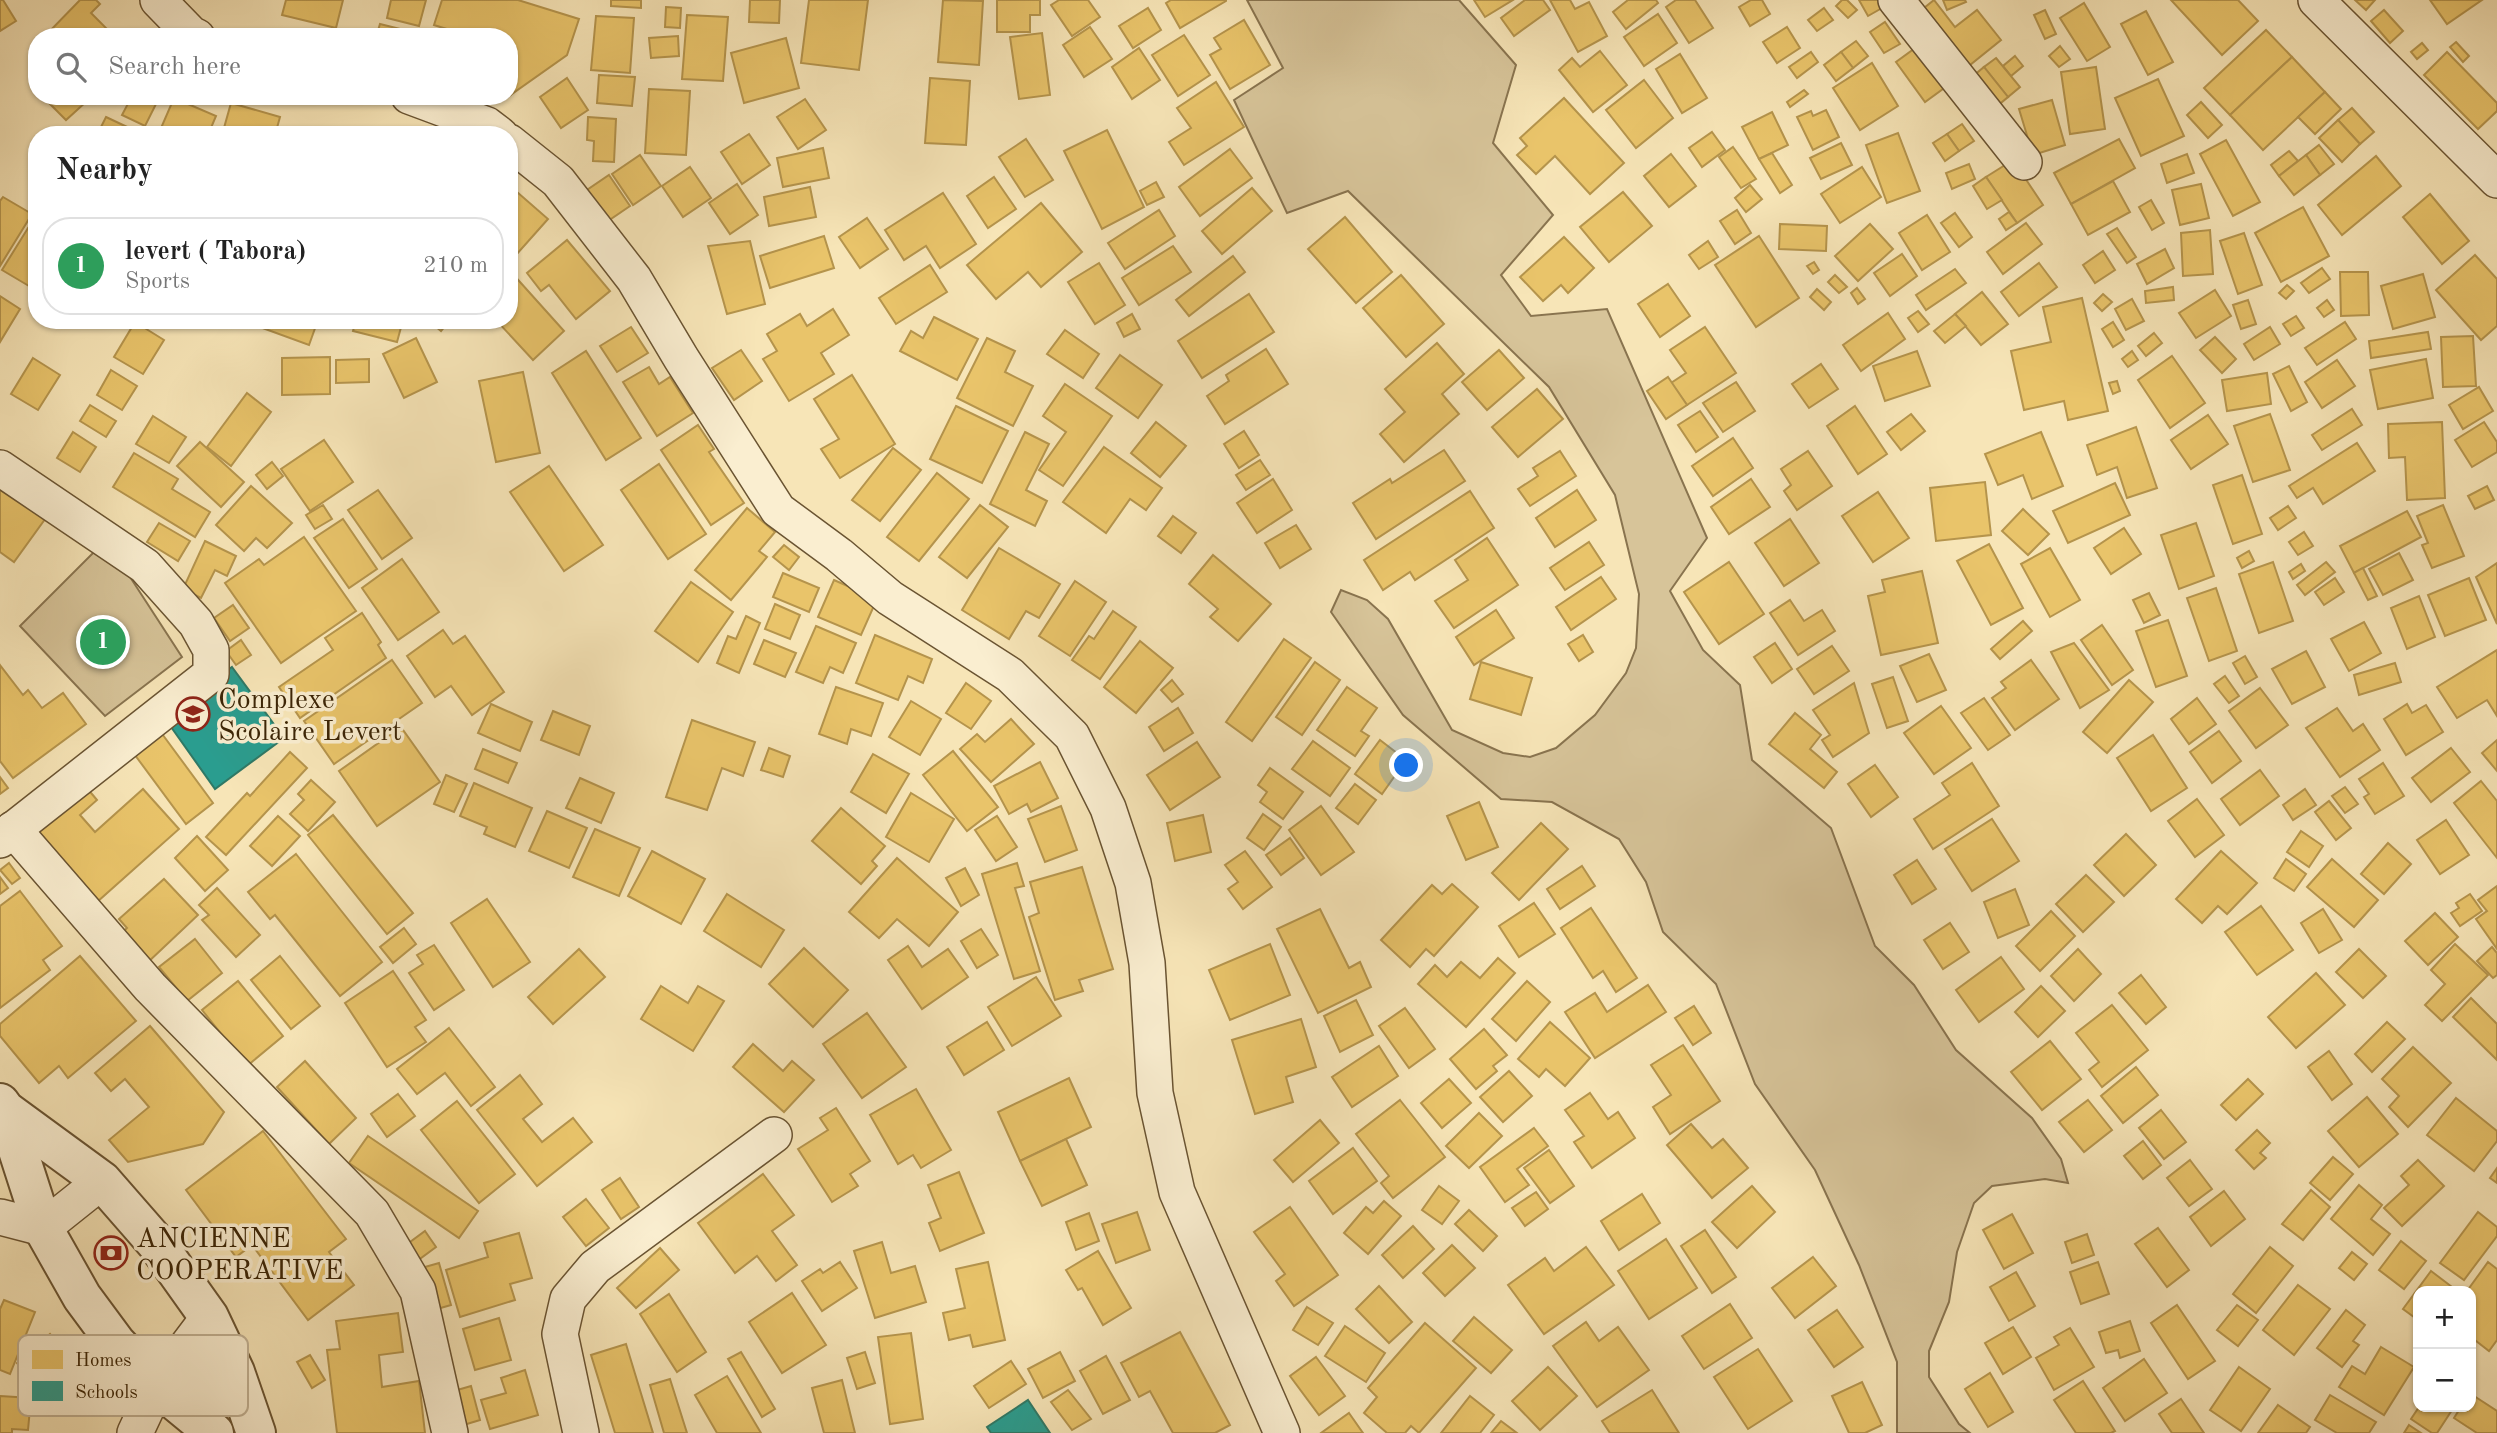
<!DOCTYPE html>
<html lang="en">
<head>
<meta charset="utf-8">
<style>
	body { margin:0; font-family:"Old Standard TT",serif; background:#f6f6f6; color:#222 }
	.controls { position:absolute; right:21px; bottom:21px; display:grid; overflow:hidden; border-radius:14px; box-shadow:0 2px 5px #0004 }
	.controls button { width:63px; height:63px; display:grid; place-items:center; padding:0; border:0; border-bottom:2px solid #e0e0e0; background:#fff; color:#222; font:35px sans-serif }
	.you { position:absolute; left:1407px; top:766px; width:24px; height:24px; margin:-18px; border:5px solid #fff; border-radius:50%; background:#1a73e8; box-shadow:0 0 0 10px #1a73e833 }
	.badge { display:grid; place-items:center; width:46px; height:46px; border-radius:50%; background:#ea580c; color:#fff; font-size:23px; font-weight:700 }
	.pin { position:absolute; translate:-50% -50%; border:4px solid #fff; box-shadow:0 2px 7px #0006 }
	.list { margin:0; padding:0; list-style:none }
	h2 { display:flex; justify-content:space-between; align-items:center; height:91px; margin:0; padding:0 28px; font-size:30px }
	h2 small { font-size:23px; font-weight:400; color:#767676 }
	.list li { display:grid; grid-template-columns:46px 1fr auto; gap:21px; align-items:center; box-sizing:border-box; height:98px; margin:0 14px 14px; padding:0 14px; border:2px solid #e0e0e0; border-radius:28px }
	.list b { display:block; font-size:26px; white-space:nowrap }
	.list p { margin:0; font-size:23px; white-space:nowrap; color:#767676 }
	.list em { font-size:23px; font-style:normal; color:#767676 }
	.icon { flex:none; width:38px; height:38px; fill:none; stroke:currentColor; stroke-width:2; stroke-linecap:round; stroke-linejoin:round }
	.map { position:relative; flex:none; width:2497px; height:1433px; overflow:hidden }
	.search { position:absolute; background:#fff; box-shadow:0 2px 5px #0004; left:28px; top:28px; width:490px; height:77px; display:flex; align-items:center; gap:18px; box-sizing:border-box; padding:0 24px; border-radius:28px; color:#767676; font-size:26px }
	.panel { position:absolute; background:#fff; box-shadow:0 2px 5px #0004; left:28px; top:126px; width:490px; height:203px; border-radius:28px }
	.map>svg:first-child { display:block }
	.green { fill:#d7c499; stroke:#89744f; stroke-width:2 }
	.homes { fill:#e9c46a; stroke:#b5944c; stroke-width:2 }
	.schools { fill:#2a9d8f; stroke:#2f7966; stroke-width:2 }
	.lines { fill:none; stroke-linecap:round; stroke-linejoin:round }
	.minor-casing { stroke:#6a5432; stroke-width:38 }
	.tertiary-casing { stroke:#6a5432; stroke-width:42 }
	.minor { stroke:#faeed0; stroke-width:35 }
	.tertiary { stroke:#faeed0; stroke-width:38 }
	.labels { text-anchor:middle; stroke-width:7; stroke-linejoin:round; paint-order:stroke }
	.poi-label { font-size:28px; fill:#3b2405; stroke:#faeed0; text-anchor:start }
	.key { fill:#faeed0; stroke:#c1b193; stroke-width:2 }
	.key-label { font-size:19px; fill:#3b2405 }
</style>
</head>
<body>
<div class="map">
<svg width="2497" height="1433" viewBox="0 0 2497 1433">
	<rect width="100%" height="100%" fill="#f7e5b7"/>
	<filter id="stains"><feTurbulence type="fractalNoise" baseFrequency=".00286" numOctaves="4"/><feColorMatrix values="0 0 0 0 .2 0 0 0 0 .09 0 0 0 0 .02 0 0 0 .5 -.17"/></filter>
	<radialGradient id="worn" r=".72"><stop offset=".6" stop-color="#630" stop-opacity="0"/><stop offset="1" stop-color="#630" stop-opacity=".3"/></radialGradient>
	<!-- green -->
	<g class="green">
		<path d="M1247,0H1459L1516,65L1493,143L1553,215L1501,275L1531,316L1607,309L1707,538L1670,591L1703,650L1740,685L1752,760L1831,828L1875,946L1914,985L1956,1050L2032,1118L2061,1159L2068,1183L2045,1179L1992,1186L1974,1203L1957,1252L1949,1302L1929,1351V1377L1959,1424L1970,1433H1897V1362L1859,1265L1815,1170L1755,1084L1716,984L1663,932L1646,882L1619,839L1552,802L1501,799L1403,715L1331,612L1341,590L1367,600L1388,619L1452,730L1503,753L1530,757L1556,748L1595,715L1626,673L1636,648L1639,594L1615,495L1549,387L1348,191L1287,213L1234,100L1283,68Z"/>
		<path d="M106,540L182,657L105,716L20,626Z"/>
	</g>
	<!-- homes -->
	<g class="homes">
		<path d="M0,0H3L16,21L0,31Z"/>
		<path d="M80,0H96L100,4L91,13L106,28L103,32L108,37H44Z"/>
		<path d="M286,0H343L336,28L282,15Z"/>
		<path d="M391,0H426L419,26L387,18Z"/>
		<path d="M442,0H518L579,19L567,55L509,96V37H451L453,31L434,25Z"/>
		<path d="M611,0H641V8L611,6Z"/>
		<path d="M750,0H780L779,23L749,22Z"/>
		<path d="M809,0H868L859,70L801,63Z"/>
		<path d="M943,0L983,1L979,65L938,62Z"/>
		<path d="M997,0H1040V15H1030V32H997Z"/>
		<path d="M1059,0H1088L1100,17L1072,36L1051,5Z"/>
		<path d="M1171,0H1226V1L1180,28L1166,3Z"/>
		<path d="M1474,0H1513L1485,17Z"/>
		<path d="M1525,0H1543L1550,10L1514,36L1501,18Z"/>
		<path d="M1550,0H1570L1575,9L1589,2L1607,36L1578,52Z"/>
		<path d="M1628,0H1656L1658,3L1626,29L1613,12Z"/>
		<path d="M1676,0H1695L1713,28L1689,43L1666,7Z"/>
		<path d="M1751,0H1762L1770,14L1750,26L1739,7Z"/>
		<path d="M1842,0H1847L1857,10L1848,18L1836,6Z"/>
		<path d="M1859,0H1886L1889,4L1868,16Z"/>
		<path d="M1934,0L1955,27L1977,10L2001,40L1965,69L1919,12Z"/>
		<path d="M1943,0H1965L1966,2L1947,10Z"/>
		<path d="M2171,0H2238L2258,21L2222,55Z"/>
		<path d="M2355,0H2375L2366,10Z"/>
		<path d="M2430,0H2482L2447,24Z"/>
		<path d="M2084,3L2110,47L2087,61L2060,18Z"/>
		<path d="M666,7L681,8L680,28L665,27Z"/>
		<path d="M1148,8L1161,30L1133,48L1119,26Z"/>
		<path d="M1824,8L1833,20L1817,31L1808,20Z"/>
		<path d="M2045,10L2056,34L2045,39L2034,15Z"/>
		<path d="M2384,10L2403,31L2390,43L2371,21Z"/>
		<path d="M2146,11L2173,62L2148,75L2121,24Z"/>
		<path d="M1658,14L1677,43L1644,66L1624,37Z"/>
		<path d="M687,15L728,17L723,81L682,79Z"/>
		<path d="M596,16L634,18L630,73L591,70Z"/>
		<path d="M1244,20L1270,65L1230,89L1210,55L1221,49L1214,38Z"/>
		<path d="M1885,22L1900,44L1884,53L1870,32Z"/>
		<path d="M380,24L408,31L406,37H376Z"/>
		<path d="M1090,27L1112,59L1084,77L1063,45Z"/>
		<path d="M1787,27L1800,48L1777,63L1763,42Z"/>
		<path d="M2266,30L2292,57L2230,115L2204,88Z"/>
		<path d="M1042,33L1050,95L1019,99L1010,37Z"/>
		<path d="M1184,35L1210,75L1178,96L1152,55Z"/>
		<path d="M678,36L679,56L651,58L649,38Z"/>
		<path d="M786,38L799,88L744,103L731,53Z"/>
		<path d="M1856,41L1868,56L1853,68L1841,52Z"/>
		<path d="M2456,42L2469,56L2463,62L2450,47Z"/>
		<path d="M2422,43L2428,50L2417,59L2411,52Z"/>
		<path d="M1918,46L1947,86L1925,102L1896,62Z"/>
		<path d="M2060,46L2070,59L2059,67L2049,56Z"/>
		<path d="M1139,48L1160,80L1132,99L1112,67Z"/>
		<path d="M1600,51L1627,85L1593,112L1559,70L1572,58L1580,67Z"/>
		<path d="M1811,52L1818,62L1797,78L1789,67Z"/>
		<path d="M1841,52L1853,68L1836,81L1824,65Z"/>
		<path d="M2447,52L2497,103V111L2478,129L2424,75Z"/>
		<path d="M1680,54L1707,98L1682,113L1656,69Z"/>
		<path d="M2015,56L2023,66L2011,76L2003,66Z"/>
		<path d="M2292,57L2325,92L2263,150L2230,115Z"/>
		<path d="M1996,58L2020,87L2008,97L1984,67Z"/>
		<path d="M1872,63L1898,106L1860,130L1833,88Z"/>
		<path d="M1984,67L2008,97L1996,107L1972,77Z"/>
		<path d="M2096,67L2105,129L2070,134L2061,72Z"/>
		<path d="M599,75L635,77L632,106L597,103Z"/>
		<path d="M567,78L588,110L561,128L540,97Z"/>
		<path d="M930,78L970,81L966,145L925,143Z"/>
		<path d="M2158,79L2184,136L2141,156L2115,98Z"/>
		<path d="M1644,80L1673,118L1636,148L1606,110Z"/>
		<path d="M1216,82L1244,127L1184,165L1169,142L1191,128L1177,108Z"/>
		<path d="M649,89L690,91L686,155L645,153Z"/>
		<path d="M1804,90L1808,94L1790,107L1787,102Z"/>
		<path d="M2325,92L2341,109L2315,134L2298,117Z"/>
		<path d="M42,96H82L87,101L66,120Z"/>
		<path d="M132,96H160L145,126L122,115Z"/>
		<path d="M488,96H509L502,101Z"/>
		<path d="M174,98L216,116L208,135H158Z"/>
		<path d="M1564,98L1624,163L1590,194L1555,156L1536,174L1517,155L1527,146L1520,138Z"/>
		<path d="M805,99L826,130L798,149L777,117Z"/>
		<path d="M2052,100L2065,145L2033,155L2019,109Z"/>
		<path d="M2201,102L2222,125L2208,138L2187,115Z"/>
		<path d="M231,103L280,117L275,135H222Z"/>
		<path d="M2352,108L2374,132L2360,144L2338,120Z"/>
		<path d="M1826,110L1839,137L1813,150L1797,117L1811,111L1813,116Z"/>
		<path d="M1772,112L1788,145L1759,159L1742,127Z"/>
		<path d="M106,117L142,134L97,135Z"/>
		<path d="M588,117L616,119L614,162L593,161L594,141L587,140Z"/>
		<path d="M2338,120L2360,144L2342,162L2319,138Z"/>
		<path d="M1962,124L1974,141L1959,151L1947,134Z"/>
		<path d="M292,128L344,133V135H292Z"/>
		<path d="M352,129L396,133V135H351Z"/>
		<path d="M1107,130L1144,207L1102,229L1064,151Z"/>
		<path d="M1712,132L1725,150L1702,167L1689,148Z"/>
		<path d="M1898,133L1920,191L1887,203L1866,145Z"/>
		<path d="M749,134L770,165L742,184L721,152Z"/>
		<path d="M1947,134L1959,151L1945,161L1933,143Z"/>
		<path d="M1026,139L1053,180L1025,197L999,157Z"/>
		<path d="M2119,139L2135,168L2071,204L2054,173Z"/>
		<path d="M2226,140L2260,202L2233,216L2200,154Z"/>
		<path d="M1841,143L1852,165L1821,179L1810,158Z"/>
		<path d="M2319,145L2334,164L2320,175L2306,155Z"/>
		<path d="M1733,147L1756,179L1741,188L1719,157Z"/>
		<path d="M823,148L829,178L783,187L777,158Z"/>
		<path d="M1230,149L1252,178L1200,216L1179,187Z"/>
		<path d="M2289,151L2298,161L2279,176L2271,165Z"/>
		<path d="M1772,153L1792,185L1780,193L1759,159Z"/>
		<path d="M1671,154L1696,186L1669,207L1644,176Z"/>
		<path d="M2187,154L2194,173L2167,183L2161,164Z"/>
		<path d="M640,155L661,186L633,205L612,174Z"/>
		<path d="M2306,155L2320,175L2294,195L2279,176Z"/>
		<path d="M2376,156L2401,186L2342,235L2318,205Z"/>
		<path d="M2013,160L2043,205L2017,223L1986,177Z"/>
		<path d="M1969,164L1975,179L1952,189L1946,173Z"/>
		<path d="M690,167L711,198L683,217L662,186Z"/>
		<path d="M1862,167L1881,197L1840,223L1821,194Z"/>
		<path d="M609,175L630,206L602,225L581,194Z"/>
		<path d="M994,177L1016,209L988,228L967,196Z"/>
		<path d="M1986,177L2002,200L1987,209L1973,186Z"/>
		<path d="M2113,181L2130,212L2088,235L2071,204Z"/>
		<path d="M1156,182L1164,197L1147,205L1140,191Z"/>
		<path d="M737,184L758,215L730,234L709,203Z"/>
		<path d="M2201,184L2209,218L2180,225L2172,190Z"/>
		<path d="M509,185L548,219L516,255L509,249Z"/>
		<path d="M1750,185L1762,199L1746,212L1735,198Z"/>
		<path d="M810,187L816,217L769,226L764,197Z"/>
		<path d="M1252,188L1272,211L1222,254L1202,231Z"/>
		<path d="M1623,192L1652,226L1609,262L1580,227Z"/>
		<path d="M943,193L976,244L940,268L926,246L904,260L885,230Z"/>
		<path d="M2430,194L2469,241L2442,264L2403,217Z"/>
		<path d="M3,197L32,214L0,266V201Z"/>
		<path d="M2151,200L2164,223L2152,230L2139,207Z"/>
		<path d="M1041,203L1082,252L1041,287L1028,272L996,299L967,265Z"/>
		<path d="M2303,207L2329,256L2281,282L2255,233Z"/>
		<path d="M1159,210L1175,236L1125,269L1108,243Z"/>
		<path d="M1737,210L1751,233L1735,244L1720,221Z"/>
		<path d="M2009,212L2017,223L2006,230L1999,219Z"/>
		<path d="M1955,213L1972,237L1959,247L1941,223Z"/>
		<path d="M1927,215L1950,252L1922,270L1899,233Z"/>
		<path d="M1345,217L1392,272L1356,303L1308,249Z"/>
		<path d="M867,218L888,249L860,268L839,237Z"/>
		<path d="M2026,223L2042,244L2003,274L1987,252Z"/>
		<path d="M1780,224L1827,226L1826,251L1779,249Z"/>
		<path d="M1870,224L1893,249L1858,281L1835,256Z"/>
		<path d="M28,228L37,233V284L34,289L2,270Z"/>
		<path d="M2117,228L2136,257L2127,263L2107,234Z"/>
		<path d="M2210,230L2213,274L2183,276L2181,233Z"/>
		<path d="M2244,233L2262,285L2238,294L2220,241Z"/>
		<path d="M824,236L834,268L770,288L760,256Z"/>
		<path d="M1759,236L1799,298L1756,327L1715,265Z"/>
		<path d="M1564,237L1594,268L1568,293L1561,285L1543,301L1520,277Z"/>
		<path d="M567,240L610,291L576,319L549,285L541,291L527,273Z"/>
		<path d="M750,241L765,304L727,314L708,246Z"/>
		<path d="M1708,241L1718,257L1699,269L1689,255Z"/>
		<path d="M1173,246L1191,272L1139,305L1122,278Z"/>
		<path d="M2165,249L2174,268L2147,284L2137,264Z"/>
		<path d="M2103,251L2115,270L2095,283L2083,265Z"/>
		<path d="M1902,254L1917,276L1890,296L1874,273Z"/>
		<path d="M2475,255L2497,279V326L2481,340L2436,290Z"/>
		<path d="M1233,256L1245,272L1189,316L1176,300Z"/>
		<path d="M1814,262L1819,270L1813,274L1807,266Z"/>
		<path d="M1099,263L1125,305L1095,324L1068,282Z"/>
		<path d="M2039,263L2057,287L2019,316L2001,292Z"/>
		<path d="M930,265L947,292L896,324L879,298Z"/>
		<path d="M2322,268L2330,279L2309,293L2301,283Z"/>
		<path d="M1955,269L1966,283L1926,310L1916,295Z"/>
		<path d="M511,272L564,331L533,360L496,320H509Z"/>
		<path d="M2340,272H2368L2369,315L2341,316Z"/>
		<path d="M2423,274L2435,317L2393,329L2381,286Z"/>
		<path d="M1401,275L1444,324L1406,357L1363,308Z"/>
		<path d="M1835,275L1847,287L1839,293L1828,282Z"/>
		<path d="M1668,284L1690,316L1660,337L1638,304Z"/>
		<path d="M2287,285L2294,291L2286,299L2279,293Z"/>
		<path d="M2173,287L2174,300L2146,303L2145,291Z"/>
		<path d="M1857,288L1865,299L1858,304L1851,293Z"/>
		<path d="M1817,289L1831,302L1824,310L1810,297Z"/>
		<path d="M2215,290L2231,316L2196,338L2179,313Z"/>
		<path d="M1982,292L2008,324L1981,345L1955,314Z"/>
		<path d="M1249,294L1274,332L1202,378L1178,341Z"/>
		<path d="M2103,294L2112,302L2102,311L2094,303Z"/>
		<path d="M0,296L20,309L0,342Z"/>
		<path d="M2082,298L2108,411L2068,420L2064,401L2024,410L2011,351L2051,342L2043,307Z"/>
		<path d="M2132,299L2144,321L2126,330L2115,309Z"/>
		<path d="M2248,300L2256,324L2241,329L2233,305Z"/>
		<path d="M2327,300L2334,310L2324,317L2317,308Z"/>
		<path d="M833,309L849,335L821,353L834,374L789,401L763,359L777,351L767,334L800,314L807,326Z"/>
		<path d="M1918,311L1929,324L1918,332L1908,318Z"/>
		<path d="M1888,313L1905,339L1861,371L1843,345Z"/>
		<path d="M1132,314L1140,329L1124,337L1117,323Z"/>
		<path d="M1955,314L1966,326L1945,343L1934,331Z"/>
		<path d="M2296,316L2304,328L2291,336L2283,324Z"/>
		<path d="M934,317L978,339L957,380L900,351L911,331L923,338Z"/>
		<path d="M250,320H318L309,345L249,323Z"/>
		<path d="M356,320H403L397,342L353,331Z"/>
		<path d="M428,320H450L441,331Z"/>
		<path d="M135,322L164,340L143,374L114,357Z"/>
		<path d="M2113,322L2124,340L2113,347L2102,329Z"/>
		<path d="M2345,322L2356,339L2317,365L2305,348Z"/>
		<path d="M631,327L648,353L617,372L600,346Z"/>
		<path d="M1705,327L1736,373L1687,405L1671,383L1686,373L1670,350Z"/>
		<path d="M2270,327L2280,344L2254,360L2244,344Z"/>
		<path d="M1065,330L1099,354L1083,378L1047,354Z"/>
		<path d="M2428,332L2431,349L2371,358L2369,341Z"/>
		<path d="M2154,333L2162,343L2146,356L2138,346Z"/>
		<path d="M2473,336L2476,386L2443,387L2441,337Z"/>
		<path d="M2215,337L2236,359L2222,373L2200,350Z"/>
		<path d="M416,338L437,382L404,398L383,354Z"/>
		<path d="M987,338L1015,351L1005,372L1033,386L1013,426L957,398Z"/>
		<path d="M1437,343L1464,374L1442,394L1459,414L1404,462L1380,434L1405,412L1385,389Z"/>
		<path d="M1266,349L1288,384L1225,424L1207,396L1229,381L1226,375Z"/>
		<path d="M741,350L762,381L734,400L712,368Z"/>
		<path d="M1499,350L1524,378L1487,410L1462,382Z"/>
		<path d="M586,351L641,438L606,460L552,373Z"/>
		<path d="M1917,351L1930,386L1885,401L1873,366Z"/>
		<path d="M2132,351L2138,360L2128,367L2122,359Z"/>
		<path d="M1120,355L1162,385L1138,418L1096,388Z"/>
		<path d="M2172,356L2205,403L2170,428L2138,380Z"/>
		<path d="M330,357V394L282,395V358Z"/>
		<path d="M33,358L60,375L38,410L11,394Z"/>
		<path d="M369,359V382L336,383V360Z"/>
		<path d="M2426,359L2433,398L2378,409L2370,370Z"/>
		<path d="M2337,360L2355,386L2322,408L2305,382Z"/>
		<path d="M1821,364L1838,389L1809,408L1792,384Z"/>
		<path d="M2289,366L2307,402L2291,411L2273,374Z"/>
		<path d="M649,367L659,384L670,377L693,413L657,436L623,382Z"/>
		<path d="M111,370L137,386L122,410L97,395Z"/>
		<path d="M523,372L540,453L496,462L479,381Z"/>
		<path d="M2267,373L2271,404L2227,411L2222,380Z"/>
		<path d="M852,375L895,444L840,478L821,449L839,439L814,399Z"/>
		<path d="M1668,377L1687,405L1666,419L1647,391Z"/>
		<path d="M2117,381L2120,391L2113,394L2109,383Z"/>
		<path d="M1736,382L1755,411L1723,432L1703,403Z"/>
		<path d="M1065,384L1112,416L1063,486L1039,470L1066,432L1043,416Z"/>
		<path d="M2479,387L2493,411L2463,429L2449,405Z"/>
		<path d="M1537,389L1563,419L1518,457L1492,427Z"/>
		<path d="M247,393L271,412L231,466L207,447Z"/>
		<path d="M90,405L116,421L106,437L80,421Z"/>
		<path d="M956,406L1008,431L982,483L930,459Z"/>
		<path d="M1855,406L1887,454L1858,474L1827,426Z"/>
		<path d="M2352,409L2362,425L2322,450L2312,435Z"/>
		<path d="M1700,411L1718,437L1696,452L1678,425Z"/>
		<path d="M1911,414L1925,431L1901,450L1887,432Z"/>
		<path d="M2270,414L2290,470L2253,482L2234,426Z"/>
		<path d="M2208,415L2228,444L2191,469L2171,440Z"/>
		<path d="M153,416L186,437L169,463L136,444Z"/>
		<path d="M1156,422L1186,446L1160,477L1131,453Z"/>
		<path d="M2442,422L2445,498L2407,500L2405,457L2389,458L2388,424Z"/>
		<path d="M2484,422L2497,442V452L2472,467L2455,440Z"/>
		<path d="M698,425L714,449L709,452L744,503L711,525L661,450Z"/>
		<path d="M2136,427L2157,488L2127,498L2117,467L2097,475L2087,445Z"/>
		<path d="M1244,431L1259,455L1239,468L1224,444Z"/>
		<path d="M73,432L96,447L80,472L57,458Z"/>
		<path d="M1025,432L1049,444L1026,490L1047,501L1035,526L990,504Z"/>
		<path d="M2041,432L2063,486L2032,499L2023,475L1998,485L1985,454Z"/>
		<path d="M1733,438L1753,468L1713,496L1692,466Z"/>
		<path d="M324,440L353,482L310,511L281,469Z"/>
		<path d="M200,442L244,482L221,507L177,466Z"/>
		<path d="M2357,443L2375,471L2323,504L2313,488L2297,498L2289,486Z"/>
		<path d="M1104,447L1162,488L1146,510L1130,499L1106,533L1063,502Z"/>
		<path d="M893,448L921,470L880,521L852,500Z"/>
		<path d="M1444,450L1465,481L1376,539L1353,503L1390,479L1392,483Z"/>
		<path d="M1560,451L1576,476L1530,506L1518,489L1538,476L1533,468Z"/>
		<path d="M1808,451L1832,486L1797,510L1784,491L1791,485L1781,469Z"/>
		<path d="M134,453L178,479L172,489L210,512L195,537L113,487Z"/>
		<path d="M1260,460L1270,475L1246,490L1236,475Z"/>
		<path d="M272,462L283,476L267,489L256,475Z"/>
		<path d="M659,464L706,534L668,559L621,490Z"/>
		<path d="M549,466L603,545L564,571L510,492Z"/>
		<path d="M937,473L969,499L919,561L887,537Z"/>
		<path d="M2242,475L2262,534L2233,544L2213,485Z"/>
		<path d="M1273,479L1292,510L1257,533L1237,503Z"/>
		<path d="M1751,479L1770,507L1729,534L1711,507Z"/>
		<path d="M0,481L48,515L14,562L0,552Z"/>
		<path d="M1985,482L1991,535L1936,541L1930,488Z"/>
		<path d="M2115,483L2130,515L2068,543L2053,511Z"/>
		<path d="M251,486L292,523L267,548L256,538L244,551L216,525Z"/>
		<path d="M2487,486L2494,500L2475,509L2468,496Z"/>
		<path d="M378,490L412,538L382,559L348,510Z"/>
		<path d="M1577,490L1596,520L1555,547L1536,518Z"/>
		<path d="M1470,491L1494,528L1415,580L1410,572L1383,590L1364,560Z"/>
		<path d="M1878,492L1909,538L1873,562L1842,516Z"/>
		<path d="M323,505L332,519L315,529L306,515Z"/>
		<path d="M980,505L1008,527L967,578L939,557Z"/>
		<path d="M2443,505L2464,556L2432,568L2422,545L2428,543L2417,516Z"/>
		<path d="M2288,506L2296,518L2278,530L2270,518Z"/>
		<path d="M747,508L775,532L759,551L767,557L731,600L695,570Z"/>
		<path d="M2023,509L2049,534L2028,555L2002,531Z"/>
		<path d="M2407,511L2421,537L2354,573L2340,546Z"/>
		<path d="M1173,516L1196,533L1181,553L1158,536Z"/>
		<path d="M343,519L377,569L349,588L314,538Z"/>
		<path d="M1790,519L1819,563L1784,586L1755,543Z"/>
		<path d="M159,523L190,541L178,561L147,542Z"/>
		<path d="M2196,523L2214,576L2179,589L2161,535Z"/>
		<path d="M1296,525L1311,549L1280,568L1265,543Z"/>
		<path d="M2124,528L2141,554L2111,574L2094,548Z"/>
		<path d="M2304,532L2313,546L2298,555L2289,542Z"/>
		<path d="M304,537L356,611L281,663L225,583L259,559L264,565Z"/>
		<path d="M1487,538L1518,585L1454,628L1435,601L1468,580L1455,560Z"/>
		<path d="M205,541L236,556L227,576L215,570L201,598L183,589Z"/>
		<path d="M1589,542L1604,565L1565,590L1550,568Z"/>
		<path d="M1989,544L2023,608L1991,625L1957,561Z"/>
		<path d="M784,545L799,557L789,570L773,557Z"/>
		<path d="M999,548L1060,584L1039,618L1026,611L1009,639L962,610Z"/>
		<path d="M2050,548L2080,600L2050,617L2021,564Z"/>
		<path d="M2249,551L2254,561L2242,568L2237,558Z"/>
		<path d="M2399,553L2413,580L2383,595L2369,569Z"/>
		<path d="M1213,555L1271,604L1238,641L1210,617L1218,609L1189,584Z"/>
		<path d="M402,559L439,612L398,640L362,588Z"/>
		<path d="M1729,562L1764,614L1719,644L1684,592Z"/>
		<path d="M2273,562L2293,621L2259,633L2239,574Z"/>
		<path d="M2326,562L2335,572L2305,595L2297,585Z"/>
		<path d="M2497,563V624L2476,577Z"/>
		<path d="M2301,564L2305,571L2293,579L2289,572Z"/>
		<path d="M2363,568L2377,596L2368,600L2354,573Z"/>
		<path d="M1922,571L1938,643L1881,655L1868,596L1885,592L1882,580Z"/>
		<path d="M783,573L819,588L809,612L773,597Z"/>
		<path d="M1601,577L1616,599L1571,630L1556,607Z"/>
		<path d="M2335,578L2344,592L2324,605L2315,592Z"/>
		<path d="M2469,578L2486,620L2445,636L2428,595Z"/>
		<path d="M834,580L877,599L861,635L818,617Z"/>
		<path d="M1075,581L1106,602L1070,656L1039,636Z"/>
		<path d="M691,582L733,612L698,662L655,631Z"/>
		<path d="M2216,588L2237,651L2209,661L2187,598Z"/>
		<path d="M2149,593L2160,615L2144,623L2133,600Z"/>
		<path d="M2419,596L2435,637L2407,649L2391,608Z"/>
		<path d="M1790,600L1804,621L1822,610L1835,631L1798,655L1770,613Z"/>
		<path d="M775,604L800,615L790,639L765,629Z"/>
		<path d="M233,605L249,628L230,641L214,618Z"/>
		<path d="M1496,610L1514,638L1474,665L1456,637Z"/>
		<path d="M1113,611L1136,627L1100,679L1072,660L1089,636L1094,639Z"/>
		<path d="M362,613L381,642L378,645L386,658L300,718L279,687L333,650L325,638Z"/>
		<path d="M746,616L760,623L739,673L717,663L728,636L736,639Z"/>
		<path d="M2168,620L2187,676L2156,687L2136,631Z"/>
		<path d="M2023,621L2032,631L2000,659L1991,649Z"/>
		<path d="M2364,622L2381,653L2349,671L2331,639Z"/>
		<path d="M2102,625L2133,670L2112,685L2081,640Z"/>
		<path d="M816,626L856,643L843,673L830,667L823,683L796,672Z"/>
		<path d="M443,630L453,644L465,636L504,692L472,715L451,686L435,697L407,656Z"/>
		<path d="M875,635L932,659L923,683L908,676L898,700L856,683Z"/>
		<path d="M1583,635L1593,652L1579,661L1568,644Z"/>
		<path d="M1284,639L1311,658L1252,741L1226,722Z"/>
		<path d="M241,640L251,655L236,665L226,651Z"/>
		<path d="M764,640L796,653L785,677L754,664Z"/>
		<path d="M1140,641L1173,668L1136,713L1104,687Z"/>
		<path d="M1775,643L1792,669L1772,683L1754,657Z"/>
		<path d="M2074,643L2109,690L2080,708L2051,652Z"/>
		<path d="M1832,646L1849,671L1814,694L1797,669Z"/>
		<path d="M2497,650V716L2487,700L2457,718L2437,687Z"/>
		<path d="M2306,651L2325,687L2292,704L2272,669Z"/>
		<path d="M1929,654L1946,690L1917,702L1900,666Z"/>
		<path d="M2245,656L2257,677L2245,684L2233,663Z"/>
		<path d="M392,660L422,703L334,764L304,721Z"/>
		<path d="M2031,660L2059,699L2015,730L1992,698L2006,688L2001,682Z"/>
		<path d="M1315,662L1340,680L1302,735L1276,717Z"/>
		<path d="M1481,662L1532,678L1521,715L1470,699Z"/>
		<path d="M2395,663L2401,682L2359,695L2354,675Z"/>
		<path d="M0,665L23,695L28,690L42,708L63,693L86,724L13,778L0,761Z"/>
		<path d="M2225,676L2239,696L2229,703L2214,684Z"/>
		<path d="M1893,677L1908,721L1887,728L1872,684Z"/>
		<path d="M1172,680L1183,694L1172,702L1161,690Z"/>
		<path d="M2129,680L2153,702L2107,753L2083,732Z"/>
		<path d="M966,683L991,701L971,729L946,713Z"/>
		<path d="M1854,683L1869,733L1833,757L1822,740L1830,735L1813,710Z"/>
		<path d="M836,687L883,703L871,736L851,729L847,744L819,734Z"/>
		<path d="M1347,687L1377,708L1361,731L1369,736L1355,756L1317,730Z"/>
		<path d="M2260,688L2288,725L2256,748L2229,711Z"/>
		<path d="M1984,698L2010,735L1988,750L1961,713Z"/>
		<path d="M2197,698L2216,724L2189,744L2171,719Z"/>
		<path d="M911,701L941,719L920,755L889,737Z"/>
		<path d="M491,704L532,722L520,751L478,733Z"/>
		<path d="M2407,704L2412,713L2426,705L2443,732L2406,755L2384,719Z"/>
		<path d="M1941,706L1971,748L1934,774L1904,733Z"/>
		<path d="M1178,708L1193,733L1164,751L1149,727Z"/>
		<path d="M2337,708L2353,731L2363,724L2380,750L2340,777L2306,728Z"/>
		<path d="M553,711L590,726L579,755L541,740Z"/>
		<path d="M1795,713L1821,735L1810,749L1837,772L1824,788L1769,744Z"/>
		<path d="M1011,719L1034,744L991,782L960,749L977,734L985,742Z"/>
		<path d="M692,720L755,742L743,776L722,768L707,810L666,797Z"/>
		<path d="M157,727L213,803L186,824L129,747Z"/>
		<path d="M401,727L440,782L377,826L339,771Z"/>
		<path d="M2219,731L2241,761L2212,783L2190,752Z"/>
		<path d="M2153,735L2187,788L2151,811L2117,758Z"/>
		<path d="M1380,740L1406,760L1382,794L1355,774Z"/>
		<path d="M2497,740V771L2482,753Z"/>
		<path d="M1313,741L1350,768L1330,796L1292,769Z"/>
		<path d="M1197,742L1220,777L1170,810L1147,775Z"/>
		<path d="M769,748L790,756L783,777L761,770Z"/>
		<path d="M2451,748L2470,772L2431,802L2412,778Z"/>
		<path d="M483,749L517,763L508,783L475,769Z"/>
		<path d="M953,751L998,807L967,831L923,775Z"/>
		<path d="M290,752L307,768L226,855L206,837L247,793L250,796Z"/>
		<path d="M873,754L909,774L886,813L851,792Z"/>
		<path d="M1040,762L1058,798L1031,812L1027,804L1009,814L994,786Z"/>
		<path d="M1972,763L1999,806L1933,849L1914,819L1950,795L1942,783Z"/>
		<path d="M2383,763L2404,796L2375,814L2364,797L2369,794L2359,779Z"/>
		<path d="M1875,765L1898,797L1871,817L1848,784Z"/>
		<path d="M1270,768L1303,792L1283,819L1260,802L1267,792L1258,785Z"/>
		<path d="M2260,770L2279,796L2240,825L2221,799Z"/>
		<path d="M446,775L467,784L454,812L434,804Z"/>
		<path d="M0,777L8,788L0,794Z"/>
		<path d="M580,778L614,793L601,823L566,808Z"/>
		<path d="M311,780L335,802L308,831L290,814L304,800L298,794Z"/>
		<path d="M2481,781L2497,801V858L2454,803Z"/>
		<path d="M474,783L532,808L515,847L484,834L487,827L460,816Z"/>
		<path d="M1355,784L1376,800L1358,824L1336,808Z"/>
		<path d="M86,787L97,800L80,815L95,832L143,789L179,829L97,902L35,833Z"/>
		<path d="M2345,787L2358,804L2345,813L2332,796Z"/>
		<path d="M2305,789L2316,805L2293,820L2283,805Z"/>
		<path d="M911,793L954,819L929,862L886,837Z"/>
		<path d="M2197,799L2224,835L2195,857L2168,821Z"/>
		<path d="M2329,801L2351,828L2336,840L2315,812Z"/>
		<path d="M1479,802L1498,847L1466,860L1447,816Z"/>
		<path d="M1061,806L1077,850L1045,862L1028,819Z"/>
		<path d="M1321,806L1354,852L1321,875L1289,830Z"/>
		<path d="M841,808L885,846L872,861L877,866L861,884L812,841Z"/>
		<path d="M547,811L587,828L569,868L529,851Z"/>
		<path d="M1263,814L1281,827L1264,850L1247,838Z"/>
		<path d="M333,815L413,913L387,934L308,835Z"/>
		<path d="M1203,815L1211,852L1175,861L1167,823Z"/>
		<path d="M278,816L300,836L272,866L250,846Z"/>
		<path d="M997,816L1017,847L996,861L975,830Z"/>
		<path d="M1992,819L2019,861L1972,891L1945,849Z"/>
		<path d="M2446,820L2469,855L2440,874L2417,840Z"/>
		<path d="M1541,823L1568,849L1519,900L1492,873Z"/>
		<path d="M595,829L640,848L619,896L573,877Z"/>
		<path d="M2301,831L2323,846L2309,867L2287,852Z"/>
		<path d="M2126,834L2156,865L2124,896L2094,865Z"/>
		<path d="M197,836L228,870L205,891L175,858Z"/>
		<path d="M1290,838L1304,858L1281,875L1266,855Z"/>
		<path d="M2388,843L2411,864L2384,894L2361,874Z"/>
		<path d="M652,851L705,879L681,924L628,896Z"/>
		<path d="M1245,851L1272,887L1243,909L1228,889L1238,882L1225,865Z"/>
		<path d="M2221,851L2257,883L2227,914L2218,906L2202,923L2176,899Z"/>
		<path d="M296,854L382,962L340,996L275,915L270,919L248,892Z"/>
		<path d="M897,858L958,912L929,946L897,919L879,938L849,912Z"/>
		<path d="M2286,859L2306,874L2294,891L2274,878Z"/>
		<path d="M2332,859L2378,900L2354,927L2307,887Z"/>
		<path d="M1917,860L1936,889L1912,904L1894,875Z"/>
		<path d="M9,863L20,878L12,884L0,870Z"/>
		<path d="M1017,863L1024,886L1015,888L1040,971L1014,979L982,874Z"/>
		<path d="M1582,866L1595,886L1560,909L1547,889Z"/>
		<path d="M1082,867L1113,969L1079,980L1083,991L1055,1000L1029,917L1039,913L1030,882Z"/>
		<path d="M965,868L979,895L961,906L946,878Z"/>
		<path d="M2086,875L2114,902L2083,932L2056,904Z"/>
		<path d="M0,877L8,888L0,894Z"/>
		<path d="M164,879L198,915L146,964L120,935L127,928L119,919Z"/>
		<path d="M1452,884L1478,907L1434,956L1426,949L1410,967L1381,940L1432,885L1442,894Z"/>
		<path d="M2497,886V949L2476,919L2487,911L2478,900Z"/>
		<path d="M217,888L260,935L236,957L202,920L209,915L199,905Z"/>
		<path d="M2015,889L2029,925L1998,938L1984,902Z"/>
		<path d="M20,891L62,946L43,960L50,970L0,1008V906Z"/>
		<path d="M727,894L784,930L761,967L704,931Z"/>
		<path d="M2470,894L2482,911L2460,926L2451,913L2459,908L2456,903Z"/>
		<path d="M487,899L530,962L493,987L451,923Z"/>
		<path d="M1534,903L1555,934L1519,957L1499,926Z"/>
		<path d="M2261,906L2293,950L2257,975L2225,932Z"/>
		<path d="M1591,908L1637,978L1616,992L1603,971L1593,978L1561,928Z"/>
		<path d="M1320,909L1349,968L1360,962L1371,987L1318,1013L1277,929Z"/>
		<path d="M2323,909L2342,940L2319,953L2301,923Z"/>
		<path d="M2051,911L2075,936L2040,971L2016,946Z"/>
		<path d="M2435,913L2458,937L2428,965L2405,941Z"/>
		<path d="M1950,923L1969,952L1943,969L1924,940Z"/>
		<path d="M404,928L416,944L393,963L380,947Z"/>
		<path d="M981,929L998,955L977,968L961,941Z"/>
		<path d="M195,939L222,973L187,1001L159,967Z"/>
		<path d="M1270,944L1290,995L1230,1020L1209,970Z"/>
		<path d="M2455,944L2488,975L2442,1021L2425,1005L2445,984L2431,970Z"/>
		<path d="M434,945L464,990L434,1010L409,973L423,964L417,955Z"/>
		<path d="M908,946L922,967L948,949L968,977L922,1009L888,960Z"/>
		<path d="M2492,947L2497,953V975L2493,978L2477,961Z"/>
		<path d="M804,948L848,990L813,1027L769,984Z"/>
		<path d="M579,949L605,977L553,1024L528,997Z"/>
		<path d="M2078,949L2101,974L2074,1001L2051,976Z"/>
		<path d="M2359,949L2386,976L2363,998L2336,972Z"/>
		<path d="M80,956L136,1021L68,1078L59,1066L39,1083L0,1036V1024Z"/>
		<path d="M280,956L320,1006L291,1029L251,980Z"/>
		<path d="M2001,957L2024,989L1979,1022L1956,990Z"/>
		<path d="M1498,958L1515,973L1466,1027L1418,984L1435,965L1447,977L1461,962L1480,978Z"/>
		<path d="M393,971L426,1020L415,1027L426,1042L387,1067L345,1003Z"/>
		<path d="M2316,973L2345,1005L2296,1048L2268,1017Z"/>
		<path d="M2141,975L2166,1007L2146,1024L2119,993Z"/>
		<path d="M1036,977L1061,1016L1012,1046L988,1007Z"/>
		<path d="M238,981L283,1036L247,1066L202,1010Z"/>
		<path d="M1527,981L1550,1002L1516,1041L1492,1019Z"/>
		<path d="M1648,985L1666,1012L1595,1058L1565,1012L1595,993L1607,1012Z"/>
		<path d="M661,986L688,1003L698,986L724,1001L693,1051L641,1019Z"/>
		<path d="M2041,986L2065,1011L2038,1037L2015,1012Z"/>
		<path d="M2471,998L2497,1024V1060L2453,1017Z"/>
		<path d="M1356,1000L1373,1035L1340,1052L1324,1016Z"/>
		<path d="M2112,1005L2148,1050L2102,1087L2089,1070L2099,1062L2076,1033Z"/>
		<path d="M1694,1006L1711,1033L1693,1045L1675,1018Z"/>
		<path d="M1405,1008L1435,1049L1409,1068L1379,1026Z"/>
		<path d="M867,1013L906,1067L862,1098L823,1044Z"/>
		<path d="M1301,1019L1316,1067L1286,1077L1293,1102L1255,1114L1232,1040Z"/>
		<path d="M987,1022L1004,1050L964,1075L947,1047Z"/>
		<path d="M1550,1022L1590,1058L1565,1086L1546,1069L1539,1077L1518,1059Z"/>
		<path d="M2387,1022L2405,1039L2372,1072L2355,1054Z"/>
		<path d="M150,1026L224,1112L203,1144L128,1162L109,1140L149,1107L125,1079L111,1091L95,1073Z"/>
		<path d="M449,1028L495,1087L471,1106L445,1073L417,1094L397,1069Z"/>
		<path d="M1484,1029L1507,1055L1493,1066L1497,1071L1476,1089L1450,1059Z"/>
		<path d="M2050,1041L2081,1079L2042,1110L2011,1072Z"/>
		<path d="M753,1044L783,1071L792,1061L814,1080L784,1112L733,1067Z"/>
		<path d="M1683,1045L1720,1101L1670,1134L1653,1107L1671,1095L1651,1065Z"/>
		<path d="M1379,1046L1398,1076L1352,1107L1332,1077Z"/>
		<path d="M2413,1047L2451,1083L2408,1127L2389,1107L2399,1096L2382,1079Z"/>
		<path d="M2329,1051L2352,1084L2332,1100L2308,1067Z"/>
		<path d="M305,1061L356,1118L329,1144L277,1087Z"/>
		<path d="M2136,1067L2158,1095L2123,1123L2101,1096Z"/>
		<path d="M1509,1071L1532,1096L1503,1122L1480,1097Z"/>
		<path d="M520,1075L542,1104L523,1119L542,1142L573,1118L592,1142L537,1186L477,1110Z"/>
		<path d="M1069,1078L1091,1127L1020,1161L998,1112Z"/>
		<path d="M1449,1079L1471,1103L1442,1128L1421,1103Z"/>
		<path d="M2248,1079L2263,1094L2236,1120L2221,1105Z"/>
		<path d="M916,1089L951,1150L921,1168L913,1155L898,1164L870,1115Z"/>
		<path d="M1590,1093L1608,1119L1618,1112L1635,1138L1592,1168L1574,1142L1584,1136L1565,1110Z"/>
		<path d="M398,1094L415,1116L387,1137L371,1114Z"/>
		<path d="M2367,1097L2398,1134L2359,1167L2328,1131Z"/>
		<path d="M2456,1098L2497,1131V1141L2474,1171L2427,1135Z"/>
		<path d="M1400,1100L1445,1157L1393,1198L1381,1183L1389,1176L1356,1134Z"/>
		<path d="M2088,1100L2112,1130L2084,1152L2059,1122Z"/>
		<path d="M457,1101L515,1174L479,1203L421,1130Z"/>
		<path d="M836,1108L870,1161L850,1174L858,1186L832,1202L798,1149L828,1130L820,1118Z"/>
		<path d="M2161,1110L2186,1142L2164,1159L2139,1128Z"/>
		<path d="M1479,1113L1502,1136L1469,1168L1446,1146Z"/>
		<path d="M1320,1120L1339,1143L1293,1182L1274,1160Z"/>
		<path d="M1691,1124L1712,1148L1723,1139L1748,1168L1712,1198L1667,1145Z"/>
		<path d="M1534,1128L1548,1146L1517,1169L1529,1185L1505,1202L1480,1167Z"/>
		<path d="M2257,1130L2270,1143L2260,1153L2266,1158L2254,1169L2236,1150Z"/>
		<path d="M263,1131L346,1239L329,1252L354,1285L308,1320L252,1245L236,1257L186,1190Z"/>
		<path d="M368,1136L478,1211L459,1238L349,1163Z"/>
		<path d="M1066,1139L1087,1185L1042,1206L1020,1161Z"/>
		<path d="M2143,1141L2161,1165L2143,1179L2124,1156Z"/>
		<path d="M1353,1148L1377,1181L1333,1214L1309,1181Z"/>
		<path d="M1549,1150L1574,1186L1550,1203L1524,1168Z"/>
		<path d="M2333,1157L2353,1174L2330,1200L2310,1183Z"/>
		<path d="M2190,1160L2212,1189L2189,1206L2167,1178Z"/>
		<path d="M2418,1160L2444,1186L2402,1226L2384,1208L2409,1185L2401,1176Z"/>
		<path d="M2497,1168V1183L2490,1178Z"/>
		<path d="M959,1172L984,1233L940,1251L929,1223L941,1218L928,1185Z"/>
		<path d="M763,1174L794,1215L772,1231L797,1265L776,1281L757,1256L735,1273L698,1223Z"/>
		<path d="M620,1178L639,1207L621,1219L602,1190Z"/>
		<path d="M2359,1185L2382,1205L2371,1219L2390,1234L2373,1255L2331,1219Z"/>
		<path d="M1439,1186L1459,1201L1442,1224L1422,1210Z"/>
		<path d="M1752,1186L1775,1212L1737,1248L1712,1222Z"/>
		<path d="M2311,1190L2330,1207L2303,1240L2282,1224Z"/>
		<path d="M2224,1191L2245,1219L2211,1246L2190,1217Z"/>
		<path d="M1536,1192L1548,1209L1525,1226L1512,1208Z"/>
		<path d="M1642,1194L1660,1223L1619,1250L1601,1221Z"/>
		<path d="M586,1199L609,1228L586,1246L563,1217Z"/>
		<path d="M1384,1201L1401,1216L1368,1254L1344,1233L1366,1207L1373,1213Z"/>
		<path d="M1290,1207L1338,1275L1294,1306L1276,1281L1285,1274L1254,1232Z"/>
		<path d="M1469,1210L1497,1236L1483,1251L1455,1224Z"/>
		<path d="M1137,1212L1150,1250L1116,1263L1102,1224Z"/>
		<path d="M2478,1212L2497,1227V1236L2464,1280L2440,1263Z"/>
		<path d="M1089,1213L1099,1241L1076,1250L1066,1222Z"/>
		<path d="M2012,1214L2033,1253L2004,1269L1983,1230Z"/>
		<path d="M1413,1226L1434,1249L1403,1278L1382,1255Z"/>
		<path d="M2158,1228L2189,1270L2167,1287L2135,1244Z"/>
		<path d="M1705,1230L1736,1277L1712,1293L1681,1246Z"/>
		<path d="M425,1231L436,1247L417,1261L406,1245Z"/>
		<path d="M519,1233L532,1278L510,1284L515,1300L460,1317L446,1270L488,1257L484,1243Z"/>
		<path d="M2087,1234L2094,1255L2072,1263L2065,1242Z"/>
		<path d="M1666,1239L1697,1288L1649,1319L1618,1271Z"/>
		<path d="M2401,1241L2426,1261L2404,1289L2379,1270Z"/>
		<path d="M882,1242L891,1273L915,1266L926,1302L875,1318L854,1251Z"/>
		<path d="M1452,1245L1475,1268L1445,1296L1423,1273Z"/>
		<path d="M1586,1247L1614,1285L1544,1334L1508,1285L1545,1258L1554,1271Z"/>
		<path d="M2270,1247L2293,1266L2256,1313L2233,1294Z"/>
		<path d="M660,1248L679,1270L636,1308L617,1288Z"/>
		<path d="M1098,1251L1131,1308L1103,1325L1082,1288L1078,1290L1066,1270Z"/>
		<path d="M2352,1252L2367,1264L2354,1280L2339,1268Z"/>
		<path d="M1813,1257L1836,1286L1795,1318L1772,1288Z"/>
		<path d="M840,1262L857,1288L822,1311L802,1281L820,1269L823,1273Z"/>
		<path d="M988,1262L1005,1340L973,1347L970,1335L949,1340L943,1313L965,1308L956,1269Z"/>
		<path d="M2098,1262L2109,1294L2081,1304L2070,1272Z"/>
		<path d="M2488,1262L2497,1269V1340L2489,1351L2471,1337V1291H2467Z"/>
		<path d="M439,1263L451,1305L430,1311L418,1269Z"/>
		<path d="M2431,1271L2456,1290L2418,1291V1320L2403,1309Z"/>
		<path d="M2016,1272L2035,1306L2009,1321L1990,1287Z"/>
		<path d="M2298,1285L2330,1309L2294,1355L2263,1330Z"/>
		<path d="M1379,1286L1412,1322L1389,1343L1356,1309Z"/>
		<path d="M792,1293L826,1345L782,1373L749,1322Z"/>
		<path d="M669,1294L706,1352L677,1372L640,1314Z"/>
		<path d="M4,1300L35,1312L10,1374L0,1370V1309Z"/>
		<path d="M1730,1304L1752,1338L1704,1369L1682,1336Z"/>
		<path d="M2177,1305L2215,1361L2188,1379L2151,1323Z"/>
		<path d="M2237,1305L2258,1320L2238,1346L2217,1330Z"/>
		<path d="M1307,1307L1333,1323L1318,1345L1293,1330Z"/>
		<path d="M1837,1310L1863,1347L1834,1367L1808,1330Z"/>
		<path d="M2346,1310L2365,1325L2353,1341L2359,1345L2342,1367L2317,1348Z"/>
		<path d="M398,1313L403,1352L379,1355L382,1387L419,1381L425,1433H337L327,1350L340,1349L336,1321Z"/>
		<path d="M1474,1317L1512,1350L1491,1373L1453,1341Z"/>
		<path d="M499,1318L511,1360L475,1370L463,1329Z"/>
		<path d="M2130,1321L2140,1351L2120,1358L2118,1350L2106,1353L2099,1332Z"/>
		<path d="M1586,1322L1599,1341L1618,1327L1649,1370L1597,1407L1553,1346Z"/>
		<path d="M1425,1323L1476,1368L1419,1433L1411,1426L1405,1433H1387L1364,1413L1377,1397L1368,1388Z"/>
		<path d="M1345,1326L1385,1353L1366,1382L1325,1356Z"/>
		<path d="M2013,1327L2031,1357L2003,1374L1985,1343Z"/>
		<path d="M2070,1328L2094,1367L2054,1390L2036,1358L2059,1345L2054,1337Z"/>
		<path d="M1180,1332L1230,1425L1215,1433H1173L1150,1391L1139,1397L1121,1363Z"/>
		<path d="M911,1333L923,1419L890,1424L878,1337Z"/>
		<path d="M50,1334L89,1380L56,1409L17,1363Z"/>
		<path d="M626,1344L653,1433H615L591,1355Z"/>
		<path d="M2381,1347L2414,1367L2384,1415L2339,1387L2352,1366L2365,1374Z"/>
		<path d="M1758,1349L1792,1401L1748,1429L1714,1377Z"/>
		<path d="M741,1352L775,1409L762,1417L728,1359Z"/>
		<path d="M865,1352L875,1383L857,1389L847,1358Z"/>
		<path d="M1060,1352L1075,1381L1043,1398L1028,1369Z"/>
		<path d="M310,1355L325,1380L312,1388L297,1362Z"/>
		<path d="M1106,1356L1130,1400L1103,1414L1080,1371Z"/>
		<path d="M1316,1357L1345,1396L1319,1415L1290,1376Z"/>
		<path d="M2144,1359L2167,1393L2125,1421L2103,1388Z"/>
		<path d="M1011,1361L1026,1384L989,1408L974,1386Z"/>
		<path d="M1548,1367L1577,1396L1540,1430L1512,1401Z"/>
		<path d="M2239,1367L2270,1389L2241,1431L2210,1410Z"/>
		<path d="M525,1370L538,1415L490,1429L481,1400L506,1393L501,1378Z"/>
		<path d="M1990,1373L2013,1412L1988,1427L1965,1389Z"/>
		<path d="M727,1376L761,1433H717L695,1395Z"/>
		<path d="M670,1379L687,1433H664L650,1385Z"/>
		<path d="M842,1380L855,1433H824L812,1388Z"/>
		<path d="M2083,1381L2115,1431L2111,1433H2076L2054,1400Z"/>
		<path d="M1862,1382L1882,1425L1865,1433H1849L1832,1396Z"/>
		<path d="M471,1386L480,1420L457,1427L447,1393Z"/>
		<path d="M1068,1390L1091,1419L1072,1430L1051,1402Z"/>
		<path d="M1652,1390L1679,1433H1610L1602,1421Z"/>
		<path d="M2471,1394L2497,1411V1433H2477L2454,1418L2461,1407H2471Z"/>
		<path d="M2330,1395L2376,1422L2369,1433H2337L2315,1420Z"/>
		<path d="M0,1396L31,1398L28,1430L12,1429V1433H0Z"/>
		<path d="M1470,1396L1494,1415L1480,1433H1441Z"/>
		<path d="M2181,1399L2204,1433H2172L2159,1414Z"/>
		<path d="M2278,1405L2310,1427L2306,1433H2258Z"/>
		<path d="M2419,1407H2454L2437,1433H2432L2411,1419Z"/>
		<path d="M1349,1413L1363,1433H1321Z"/>
		<path d="M1501,1421L1517,1433H1491Z"/>
		<path d="M2409,1425L2421,1433H2404Z"/>
	</g>
	<!-- schools -->
	<g class="schools">
		<path d="M232,667L284,738L215,789L164,717Z"/>
		<path d="M1028,1400L1050,1433H991L987,1427Z"/>
	</g>
	<g class="lines">
		<defs>
			<g id="minor">
				<path d="M158,0L191,34L197,37"/>
				<path d="M1896,0L2024,162"/>
				<path d="M2316,0L2497,180"/>
				<path d="M409,96L487,125L500,135"/>
				<path d="M509,142L558,181L634,279L681,358L778,510L839,555L890,598L1010,675L1072,736L1108,808L1133,883L1147,963L1155,1093L1177,1192L1282,1433"/>
				<path d="M0,468L145,566L196,623L211,650V674L0,840"/>
				<path d="M13,829L150,987L372,1213L418,1291L450,1433"/>
				<path d="M0,1217L43,1228L102,1181"/>
				<path d="M135,1433L157,1386L209,1317"/>
				<path d="M581,1433L560,1334L568,1299L595,1267L774,1135"/>
			</g>
			<g id="tertiary">
				<path d="M0,1103L5,1110L102,1181L157,1244L209,1317L235,1372L256,1433"/>
				<path d="M5,1110L43,1228L82,1297L116,1343L157,1386L214,1433"/>
			</g>
		</defs>
		<!-- minor casing -->
		<use href="#minor" class="minor-casing"/>
		<!-- tertiary casing -->
		<use href="#tertiary" class="tertiary-casing"/>
		<!-- minor -->
		<use href="#minor" class="minor"/>
		<!-- tertiary -->
		<use href="#tertiary" class="tertiary"/>
	</g>
	<!-- icons -->
	<defs>
		<symbol id="school-ring" viewBox="-11 -11 22 22"><circle r="9.5" fill="#faeed0" stroke="#8f2418" stroke-width="1.5"/><path d="M0-5L7-2L0 1L-7-2ZM-4 1L0 2.5L4 1V4Q0 6-4 4Z" fill="#8f2418"/></symbol>
		<symbol id="bank-ring" viewBox="-11 -11 22 22"><circle r="9.5" fill="#faeed0" stroke="#8f2418" stroke-width="1.5"/><path d="M-6-4H6V4H-6ZM0-2.3a2.3 2.3 0 1 0 0 4.6a2.3 2.3 0 1 0 0-4.6Z" fill="#8f2418"/></symbol>
	</defs>
	<g fill-rule="evenodd">
		<use href="#school-ring" x="174" y="695" width="38" height="38"/>
		<use href="#bank-ring" x="92" y="1234" width="38" height="38"/>
	</g>
	<g class="labels">
		<!-- poi labels -->
		<g class="poi-label">
			<text x="218" y="708">Complexe<tspan x="218" dy="32">Scolaire Levert</tspan></text>
			<text x="136" y="1247">ANCIENNE<tspan x="136" dy="32">COOPERATIVE</tspan></text>
		</g>
	</g>
	<!-- legend -->
	<rect x="18" y="1335" width="230" height="81" rx="10" class="key"/>
	<rect x="32" y="1350" width="31" height="19" fill="#e9c46a"/>
	<rect x="32" y="1381" width="31" height="20" fill="#2a9d8f"/>
	<g class="key-label">
		<text x="75" y="1366">Homes</text>
		<text x="75" y="1398">Schools</text>
	</g>
	<rect width="100%" height="100%" filter="url(#stains)"/>
	<rect width="100%" height="100%" fill="url(#worn)"/>
</svg>
<div class="controls">
<button>+</button>
<button>−</button>
</div>
<div class="you"></div>
<div class="pin badge" style="left:103px;top:642px;background:#2e9e5b">1</div>
<div class="search"><svg class="icon" aria-label="search" viewBox="0 0 24 24"><circle cx="10" cy="10" r="6"/><path d="M15 15l6 6"/></svg>Search here</div>
<section class="panel">
<h2>Nearby<small></small></h2>
<ul class="list">
<li><span class="badge" style="background:#2e9e5b">1</span><div><b>levert ( Tabora)</b><p>Sports</p></div><em>210 m</em></li>
</ul>
</section>
</div>
</body>
</html>
